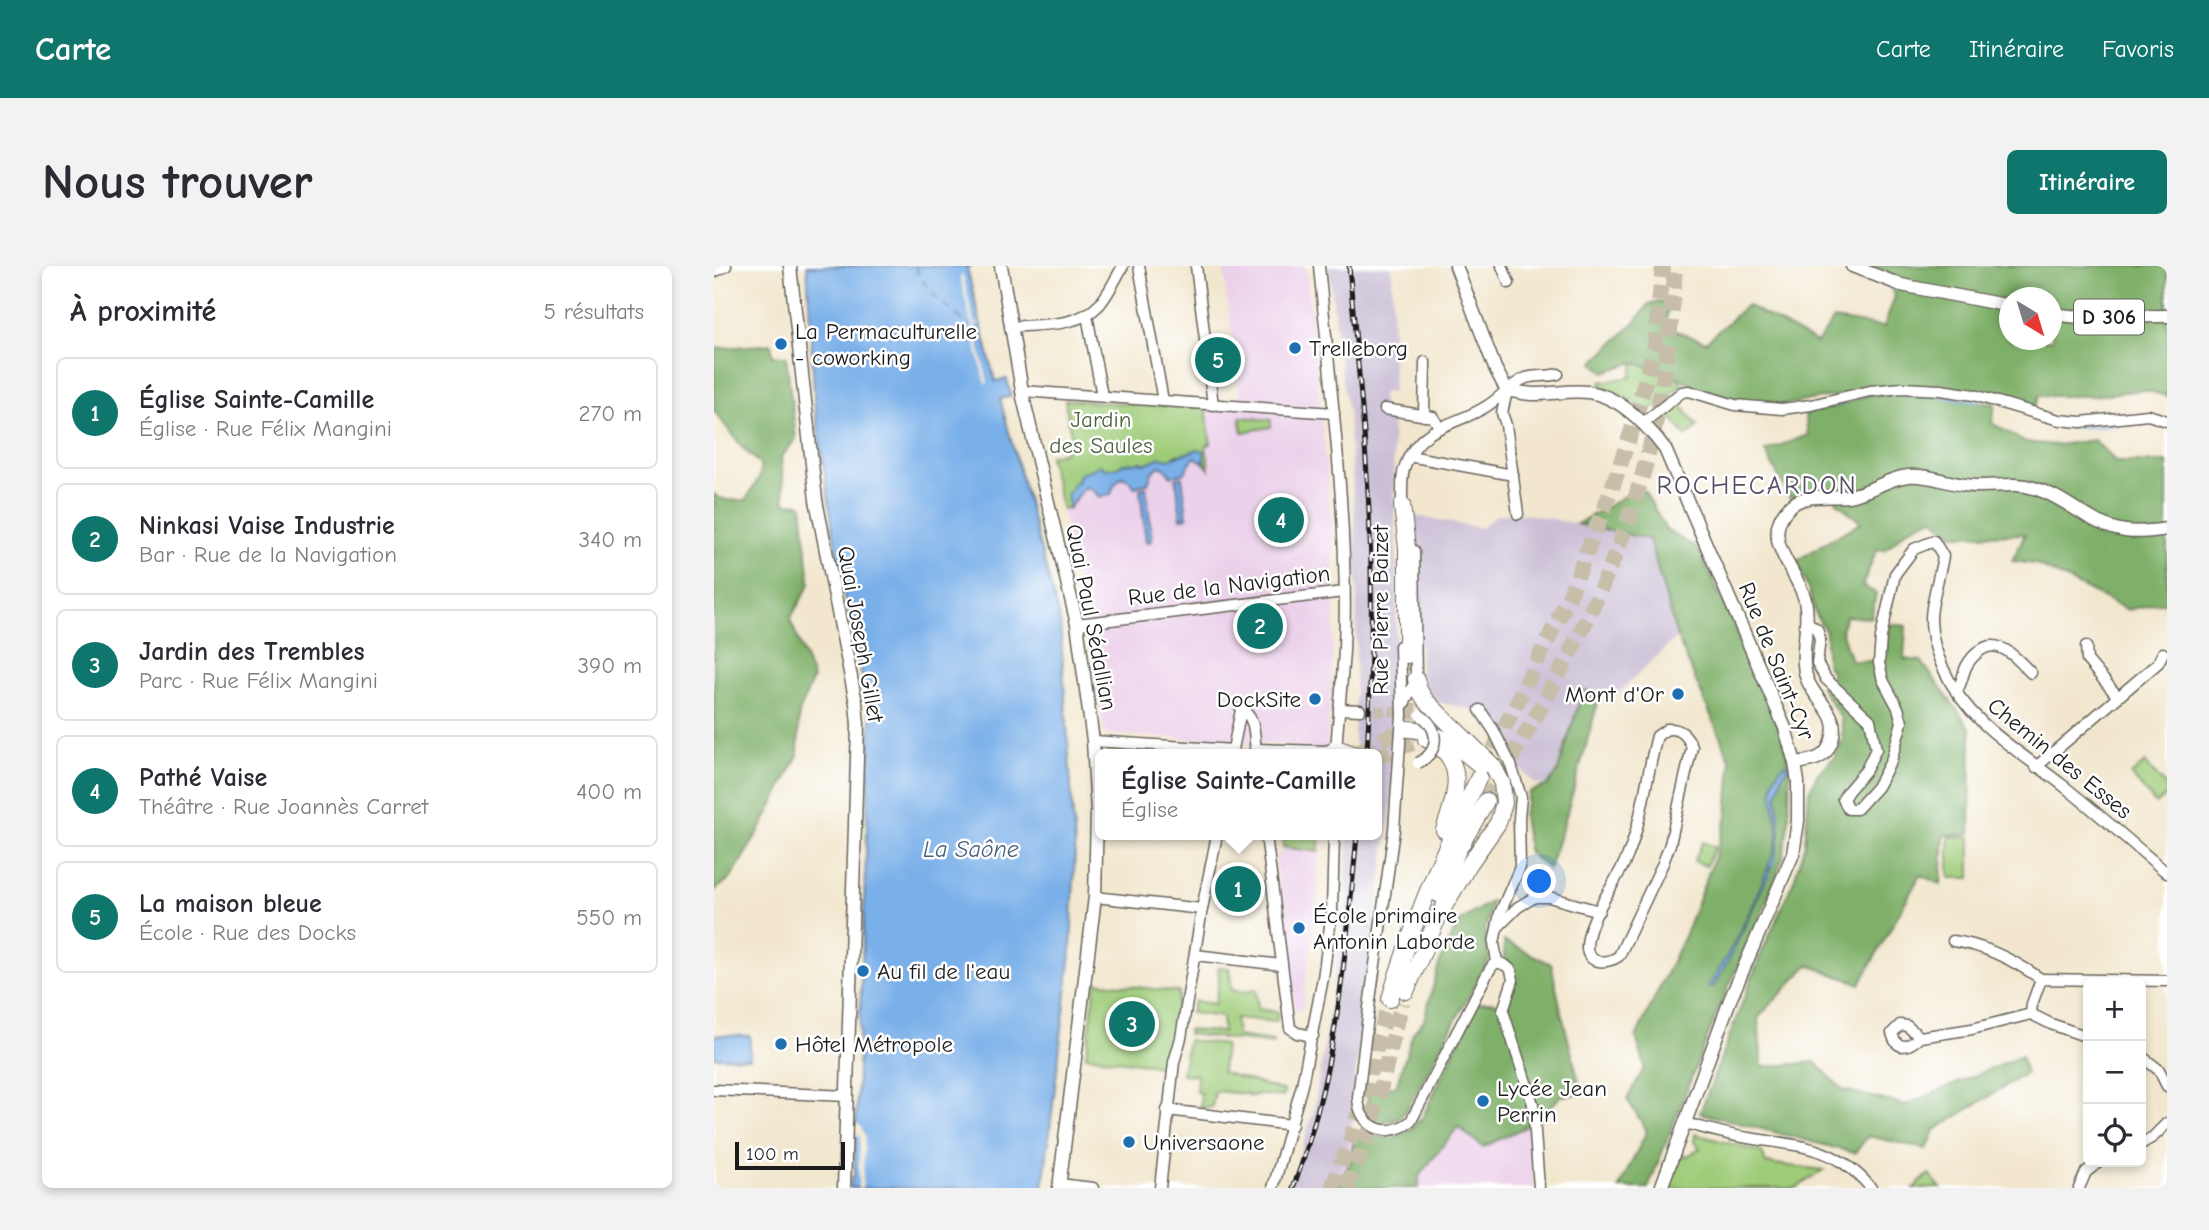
<!DOCTYPE html>
<html lang="fr">
<head>
<meta charset="utf-8">
<style>
	body { margin:0; font-family:"Comic Neue",sans-serif; background:#f2f2f3; color:#2b2b33 }
	.controls { position:absolute; right:21px; bottom:21px; display:grid; overflow:hidden; border-radius:10px; box-shadow:0 4px 10px #0003 }
	.controls button { width:63px; height:63px; display:grid; place-items:center; padding:0; border:0; border-bottom:2px solid #e1e1e2; background:#fff; color:#2b2b33; font:35px sans-serif }
	.compass { position:absolute; left:1285px; top:21px; width:63px; height:63px; border-radius:50%; background:#fff; box-shadow:0 4px 10px #0003; rotate:142deg }
	.scale { position:absolute; left:21px; bottom:18px; width:110px; box-sizing:border-box; padding-left:7px; border:4px solid #1c1c1c; border-top:0; font-size:19px; line-height:24px; white-space:nowrap; color:#1c1c1c; -webkit-text-stroke:5px #fff; paint-order:stroke }
	.you { position:absolute; left:826px; top:616px; width:24px; height:24px; margin:-18px; border:5px solid #fff; border-radius:50%; background:#1a73e8; box-shadow:0 0 0 10px #1a73e833 }
	.badge { display:grid; place-items:center; width:46px; height:46px; border-radius:50%; background:#0f766e; color:#fff; font-size:23px; font-weight:700 }
	.pin { position:absolute; translate:-50% -50%; border:4px solid #fff; box-shadow:0 2px 7px #0006 }
	.popup { position:absolute; left:381px; top:483px; width:287px; height:91px; box-sizing:border-box; display:grid; place-content:center; border-radius:10px; background:#fff; filter:drop-shadow(0 2px 5px #0005); font-size:23px; white-space:nowrap; color:#7c7c81 }
	.popup b { font-size:26px; color:#2b2b33 }
	.popup::after { content:''; position:absolute; left:50%; top:100%; margin-left:-14px; border:14px solid transparent; border-top-color:#fff }
	.list { margin:0; padding:0; list-style:none }
	h2 { display:flex; justify-content:space-between; align-items:center; height:91px; margin:0; padding:0 28px; font-size:30px }
	h2 small { font-size:23px; font-weight:400; color:#7c7c81 }
	.list li { display:grid; grid-template-columns:46px 1fr auto; gap:21px; align-items:center; box-sizing:border-box; height:112px; margin:0 14px 14px; padding:0 14px; border:2px solid #e1e1e2; border-radius:10px }
	.list b { display:block; font-size:26px; white-space:nowrap }
	.list p { margin:0; font-size:23px; white-space:nowrap; color:#7c7c81 }
	.list em { font-size:23px; font-style:normal; color:#7c7c81 }
	.icon { flex:none; width:38px; height:38px; fill:none; stroke:currentColor; stroke-width:2; stroke-linecap:round; stroke-linejoin:round }
	.map { position:relative; flex:none; width:1453px; height:922px; overflow:hidden; border-radius:10px }
	header { display:flex; align-items:center; gap:42px; box-sizing:border-box; height:98px; padding:0 35px; background:#0f766e; color:#fff }
	header strong { font-size:33px }
	nav { display:flex; gap:38px; margin-inline-start:auto; font-size:24px }
	.intro { display:flex; align-items:center; justify-content:space-between; box-sizing:border-box; height:168px; padding:0 42px }
	h1 { margin:0; font-size:49px }
	.button { padding:18px 32px; border-radius:10px; background:#0f766e; color:#fff; font-size:24px; font-weight:700 }
	main { display:flex; gap:42px; padding:0 42px }
	aside { flex:1; background:#fff; border-radius:10px; box-shadow:0 4px 10px #0003 }
	.map>svg:first-child { display:block }
	.built { fill:#ecd1ea }
	.industrial { fill:#cbbfd5 }
	.green { fill:#9fcc79; stroke:#5e744a; stroke-width:2 }
	.forest { fill:#7fb069; stroke:#4e6642; stroke-width:2; fill-rule:evenodd }
	.water { fill:#7ab0e9; stroke:#4b6682; stroke-width:2 }
	.pier { fill:#f2e7ce }
	.lines { fill:none; stroke-linecap:round; stroke-linejoin:round }
	.stream { stroke:#7ab0e9; stroke-width:2.5 }
	.ferry { stroke:#465f78; stroke-width:2; stroke-dasharray:9 7; stroke-linecap:butt }
	.minor-tunnel { stroke:#c7beaa; stroke-width:10; stroke-dasharray:10 5; stroke-linecap:butt }
	.highway-tunnel { stroke:#c7beaa; stroke-width:16; stroke-dasharray:16 8; stroke-linecap:butt }
	.minor-casing { stroke:#67635a; stroke-width:13 }
	.major-casing { stroke:#67635a; stroke-width:15 }
	.highway-casing { stroke:#67635a; stroke-width:18 }
	.minor { stroke:#fff; stroke-width:10 }
	.major { stroke:#fff; stroke-width:12 }
	.highway { stroke:#fff; stroke-width:16 }
	.rail-casing { stroke:#1c1c1c; stroke-width:5 }
	.rail { stroke:#fff; stroke-width:2.5; stroke-dasharray:8; stroke-linecap:butt }
	.minor-bridge-casing { stroke:#67635a; stroke-width:13; stroke-linecap:butt }
	.minor-bridge { stroke:#fff; stroke-width:10 }
	.poi-dot { fill:#1f6fb2; stroke:#fff; stroke-width:2.5 }
	.labels { text-anchor:middle; stroke-width:5; stroke-linejoin:round; paint-order:stroke }
	.shield { fill:#fff; stroke:#606060; stroke-width:2 }
	.shield-label { font-size:21px; font-weight:bold; fill:#1c1c1c }
	.poi-label { font-size:23px; fill:#1c1c1c; stroke:#fff; text-anchor:start }
	.park-label { font-size:23px; fill:#506241; stroke:#fff }
	.street-label { font-size:23px; fill:#1c1c1c; stroke:#fff }
	.water-label { font-size:24px; font-style:italic; fill:#465f78; stroke:#fff }
	.quarter-label { font-size:26px; letter-spacing:2px; fill:#584e65; stroke:#fff }
</style>
</head>
<body>
<header>
<strong>Carte</strong>
<nav><a>Carte</a><a>Itinéraire</a><a>Favoris</a></nav>
</header>
<div class="intro"><h1>Nous trouver</h1><a class="button">Itinéraire</a></div>
<main>
<aside>
<h2>À proximité<small>5 résultats</small></h2>
<ul class="list">
<li><span class="badge">1</span><div><b>Église Sainte-Camille</b><p>Église · Rue Félix Mangini</p></div><em>270 m</em></li>
<li><span class="badge">2</span><div><b>Ninkasi Vaise Industrie</b><p>Bar · Rue de la Navigation</p></div><em>340 m</em></li>
<li><span class="badge">3</span><div><b>Jardin des Trembles</b><p>Parc · Rue Félix Mangini</p></div><em>390 m</em></li>
<li><span class="badge">4</span><div><b>Pathé Vaise</b><p>Théâtre · Rue Joannès Carret</p></div><em>400 m</em></li>
<li><span class="badge">5</span><div><b>La maison bleue</b><p>École · Rue des Docks</p></div><em>550 m</em></li>
</ul>
</aside>
<div class="map">
<svg width="1453" height="922" viewBox="0 0 1453 922">
	<rect width="100%" height="100%" fill="#fff"/>
	<filter id="ink" filterUnits="userSpaceOnUse"><feTurbulence type="fractalNoise" baseFrequency=".0143" numOctaves="2"/><feDisplacementMap in="SourceGraphic" scale="14" xChannelSelector="R" yChannelSelector="G"/><feConvolveMatrix kernelMatrix="1 2 1 2 8 2 1 2 1" color-interpolation-filters="sRGB"/></filter>
	<filter id="wash" filterUnits="userSpaceOnUse"><feTurbulence type="fractalNoise" baseFrequency=".00686" numOctaves="4" result="noise"/><feDisplacementMap in="SourceGraphic" scale="28" xChannelSelector="R" yChannelSelector="G"/><feGaussianBlur stdDeviation="1.57" result="paint"/><feColorMatrix in="noise" values="0 0 0 0 0 0 0 0 0 0 0 0 0 0 0 0 0 1.4 0 .05"/><feComposite in="paint" operator="in"/></filter>
	<g filter="url(#wash)">
		<rect width="100%" height="100%" fill="#f2e7ce"/>
		<!-- built -->
		<g class="built">
			<path d="M509,0H592L618,256L621,347L613,488L574,479L390,468L370,341L339,206L496,178L492,142L527,141Z"/>
			<path d="M569,581L605,586L603,634L588,746L581,743L561,588L568,587Z"/>
			<path d="M773,735L784,736L788,757L814,842L820,922H622L636,868L705,889L763,738Z"/>
		</g>
		<!-- industrial -->
		<g class="industrial">
			<path d="M615,0H678L679,126L668,127L670,149L678,152L683,307L681,486H677L676,492L683,493L638,835L640,849L634,881L622,922H575L600,844L634,625L631,621L634,569H662V488H643V482L640,476L643,332L640,243L634,145L629,121Z"/>
			<path d="M798,247L819,249L935,273L963,371L899,432L869,424L843,507L834,519L822,518L807,504L784,464L761,447L760,444L718,435L706,409L705,289L696,249L767,262L782,249Z"/>
		</g>
		<!-- green -->
		<g class="green">
			<path d="M920,96L962,110L968,119L933,146L918,135L888,121L886,116L917,111Z"/>
			<path d="M351,134L492,142L497,178L492,179L495,203L490,197V185L461,189L458,193C448,194 439,197 430,198C417,200 403,201 390,203L388,200L364,214L358,224L353,227L355,242L348,244L335,190L351,186V178L358,177Z"/>
			<path d="M965,137L984,160L972,170L953,146Z"/>
			<path d="M526,151L557,154V161L528,166Z"/>
			<path d="M1431,497L1453,521V529L1442,538L1417,509Z"/>
			<path d="M570,569H605V586L569,581Z"/>
			<rect x="1235" y="571" width="21" height="41"/>
			<path d="M989,576L1001,581L992,600L980,595Z"/>
			<path d="M504,701L515,702L518,724L536,726L537,723H542L544,743L564,746L562,756L521,752L523,770L560,775V778L474,768V764L509,766L508,751L477,747L480,735L501,738L505,714Z"/>
			<path d="M382,716L465,726L454,801L372,790Z"/>
			<path d="M474,774L511,779L508,806L570,825L569,831L541,828L540,831L534,830V828L501,825L498,841L486,842L487,827L482,826L483,809L468,808Z"/>
			<path d="M981,868L1048,886L1052,897L1109,904L1082,922H954L967,887L972,891L986,882L980,876Z"/>
			<path d="M1215,908L1227,922H1200Z"/>
		</g>
		<!-- forest -->
		<g class="forest">
			<path d="M1143,0H1453V130L1430,124L1378,130H1325L1320,142L1231,121L1113,131L1067,139L1032,137L983,125L975,117L962,110L920,96L891,106L879,97L922,55L935,38L956,34L951,61L992,76L1033,39L1103,77L1120,53L1170,61L1181,30L1174,13ZM1296,32H1338V74H1296Z"/>
			<path d="M57,78L59,90H72L82,173L67,191L71,237L88,238L96,318L76,353L99,412L85,447L84,489L49,558L17,612L0,625V228C8,236 21,234 32,234L46,210V198L29,182L0,145V83Z"/>
			<path d="M1188,127L1228,129L1281,138L1278,157L1310,176L1343,179L1380,174L1402,196H1453V337H1442L1414,344L1322,298L1298,295L1311,268L1240,269L1219,252L1194,263L1171,284L1163,283L1148,320L1162,327L1157,352L1132,350L1127,364L1137,395H1171L1176,358L1192,360L1190,393L1207,395L1257,463L1256,568L1230,569L1227,618L1206,609L1146,718L1094,699L1044,752L1048,801L1101,796L1129,824L1191,839L1307,790L1312,807L1221,864L1213,883L1154,870L1141,887L986,847L1045,693L1080,614L1091,577L1095,525L1104,507L1120,492L1129,473L1127,452L1107,421L1118,408L1112,396V366L1101,347L1095,326L1083,295L1117,273L1147,257L1122,235L1121,225L1094,224L1076,232L1051,185L1094,169L1091,147L1118,142L1155,129Z"/>
			<path d="M930,224L952,264L984,283L1016,350L1069,472L1076,503L1075,555L1069,591L1050,642L1005,742L934,922H905L933,865L913,833L931,801L922,771L971,668L1001,590L1013,550L1017,496L963,371L935,273L863,258L909,231Z"/>
			<path d="M869,424L886,429L852,550L835,603L815,587L809,550L815,526L834,519L843,507Z"/>
			<path d="M778,635L771,666L775,693L694,841L685,853C668,857 664,857 652,842L656,820H682L699,767L710,754L725,699L734,676L746,655Z"/>
			<path d="M790,675L837,698L848,749L868,828L846,830L826,854L769,881L744,861L705,910V922H622L635,898L642,866C671,874 687,877 708,852L763,738C775,734 782,736 793,741L800,703L790,692Z"/>
		</g>
		<!-- water -->
		<g class="water">
			<path d="M93,0H257L253,2L281,115L293,113L297,130L286,133L346,354L361,581L357,687L329,922H136L137,911H140L157,451L127,317L101,143Z"/>
			<path d="M484,183L490,185V197L481,191L474,199L471,207L457,210L451,202L445,200L438,206L434,217L421,221L415,214L408,211L400,219L397,228L385,231L381,226L372,221C363,228 361,235 355,242L353,227L358,224V218L363,216L364,210C371,204 377,205 386,199L390,203L402,202L408,198L428,196L431,198L446,191L455,193C464,188 474,188 484,183Z"/>
			<path d="M468,211L473,251L467,252L462,212Z"/>
			<path d="M432,221L438,275L432,276L426,223Z"/>
			<path d="M1074,497L1075,499L1068,510L1063,529L1066,567L1060,597L1014,695L999,721H994C1018,685 1037,645 1053,604C1057,593 1063,579 1064,568C1064,546 1047,511 1074,497Z"/>
			<path d="M0,769L36,770V792L0,791Z"/>
		</g>
		<!-- pier -->
		<g class="pier">
			<path d="M249,9L260,58L269,56L260,60L274,117L271,118L246,10Z"/>
			<path d="M140,855L147,861L151,870L148,922H144L146,870L139,868Z"/>
		</g>
		<g class="lines">
			<!-- stream -->
			<g class="stream">
				<path d="M1178,128H1200L1265,136"/>
				<path d="M1103,143L1130,136"/>
				<path d="M1349,160L1375,161L1426,155"/>
			</g>
			<!-- ferry -->
			<path class="ferry" d="M201,0C212,26 235,44 257,60"/>
		</g>
	</g>
	<g filter="url(#ink)">
		<g class="lines">
			<!-- minor-tunnel -->
			<path class="minor-tunnel" d="M646,444L692,446"/>
			<!-- highway-tunnel -->
			<g class="highway-tunnel">
				<path d="M693,389L695,459L706,469"/>
				<path d="M646,486L679,468L694,463"/>
				<path d="M662,492L683,482L712,473"/>
				<path d="M769,505L855,331L897,225L919,161L941,79L949,0"/>
				<path d="M772,535C830,438 888,339 922,230C946,156 957,77 961,0"/>
				<path d="M618,922L638,870L676,733"/>
				<path d="M633,922L655,868L688,737"/>
			</g>
			<defs>
				<g id="minor">
					<path d="M425,0L449,135"/>
					<path d="M482,0L499,139"/>
					<path d="M605,0C617,127 635,256 630,384C628,418 624,452 622,486"/>
					<path d="M788,0L795,17"/>
					<path d="M0,6L12,0"/>
					<path d="M373,49L388,130"/>
					<path d="M296,61C325,58 364,62 386,38C395,27 402,12 409,0"/>
					<path d="M308,125L620,147"/>
					<path d="M793,125L788,147L792,159L804,248"/>
					<path d="M671,143L719,151L725,161"/>
					<path d="M710,150L711,96"/>
					<path d="M929,157L968,126L975,125L1021,139L1068,143L1097,139L1156,125L1188,122L1227,124L1260,129L1345,154L1367,156L1434,149L1453,155"/>
					<path d="M695,190L799,209"/>
					<path d="M687,245C690,229 685,213 692,197C708,158 742,160 773,140C786,132 797,118 812,112C821,109 834,111 844,108"/>
					<path d="M1093,356L1103,363L1106,373L1103,397L1112,413L1156,454L1162,483L1152,504L1134,525L1129,533L1134,543H1143L1163,521L1177,495L1188,456L1184,442L1169,414L1165,397L1167,371L1181,308L1200,283L1220,275L1229,290C1226,309 1217,335 1217,353C1217,371 1223,389 1230,404C1255,459 1306,485 1351,521C1386,549 1419,578 1453,607"/>
					<path d="M363,358L630,326"/>
					<path d="M686,380L688,449L680,564L656,734L644,831C645,862 673,874 697,855L772,710L778,700L783,696"/>
					<path d="M1372,380L1373,394L1404,431"/>
					<path d="M1242,426C1248,418 1248,410 1252,401C1255,395 1261,388 1267,384C1286,371 1304,394 1317,407"/>
					<path d="M690,438L702,413L700,285"/>
					<path d="M625,443L646,444"/>
					<path d="M766,444L780,465L797,499L807,531L805,552L806,601L786,647L780,677L783,696"/>
					<path d="M953,463C967,462 973,469 978,481L956,578L949,597L905,690C894,698 872,699 873,680C874,651 902,618 913,591C928,556 933,507 943,470Z"/>
					<path d="M379,475L519,484"/>
					<path d="M541,483L611,485L622,482"/>
					<path d="M518,488L527,444C543,450 540,474 542,488"/>
					<path d="M1322,501L1444,397L1449,387"/>
					<path d="M552,569L576,762L583,767L599,770"/>
					<path d="M381,631L488,643"/>
					<path d="M784,661L804,641L821,631H835L885,645"/>
					<path d="M1239,675C1271,679 1301,695 1327,713"/>
					<path d="M481,689L568,699"/>
					<path d="M783,696L791,699L797,704L799,714L789,745L819,838L825,922"/>
					<path d="M1206,771C1195,781 1183,786 1178,767L1186,759L1193,760L1206,771L1258,763L1317,748"/>
					<path d="M1374,771L1337,758L1317,748L1318,738L1327,713L1453,715"/>
					<path d="M1427,790L1445,804L1453,820"/>
					<path d="M0,824L133,830"/>
					<path d="M453,844L578,859"/>
					<path d="M970,857C991,862 1013,869 1034,872C1085,880 1121,879 1157,922"/>
					<path d="M1427,878L1439,871L1453,857"/>
					<path d="M345,918L379,922"/>
					<path d="M446,922L460,796L467,772L488,643L503,569"/>
					<path d="M559,922L588,819L609,712L618,645L620,569"/>
					<path d="M1365,922L1372,906L1385,896"/>
				</g>
				<g id="major">
					<path d="M76,0L102,234L142,437L144,459L130,922"/>
					<path d="M287,0L309,131L363,358L379,475L383,546L381,631L345,922"/>
					<path d="M742,0L781,102L793,125C802,125 811,128 820,128C838,128 856,124 874,126C906,130 933,159 951,183L1071,462L1081,497L1084,516V555L1079,588L1016,734L947,922"/>
					<path d="M1138,0L1187,19L1296,40"/>
					<path d="M1338,48L1365,51L1453,50"/>
					<path d="M1081,497C1096,495 1110,494 1116,479C1130,448 1102,438 1093,413C1084,387 1097,361 1091,334C1084,305 1049,277 1070,247C1085,225 1112,232 1134,230C1156,227 1173,212 1194,210C1214,208 1232,217 1251,219C1274,223 1298,215 1320,222C1352,231 1377,260 1411,265C1425,267 1439,265 1453,263"/>
				</g>
				<g id="highway">
					<path d="M688,239L693,282V389"/>
					<path d="M694,463C722,463 747,483 767,500"/>
					<path d="M712,473C755,492 742,529 730,564"/>
					<path d="M622,482L639,488"/>
					<path d="M724,628L744,584L772,535"/>
					<path d="M692,725L725,649L756,597L784,557L790,537L788,517L779,500L712,435L705,424L702,413"/>
					<path d="M676,733C698,656 730,583 765,511"/>
				</g>
			</defs>
			<!-- minor casing -->
			<use href="#minor" class="minor-casing"/>
			<!-- major casing -->
			<use href="#major" class="major-casing"/>
			<!-- highway casing -->
			<use href="#highway" class="highway-casing"/>
			<!-- minor -->
			<use href="#minor" class="minor"/>
			<!-- major -->
			<use href="#major" class="major"/>
			<!-- highway -->
			<use href="#highway" class="highway"/>
			<defs>
				<g id="rail">
					<path d="M635,0C643,90 653,180 656,270C659,343 657,416 653,488"/>
					<path d="M579,922C622,811 632,687 643,569"/>
				</g>
			</defs>
			<!-- rail casing -->
			<use href="#rail" class="rail-casing"/>
			<!-- rail -->
			<use href="#rail" class="rail"/>
			<defs>
				<path id="minor-bridge" d="M704,497C726,486 726,462 706,449"/>
			</defs>
			<!-- minor-bridge casing -->
			<use href="#minor-bridge" class="minor-bridge-casing"/>
			<!-- minor-bridge -->
			<use href="#minor-bridge" class="minor-bridge"/>
		</g>
	</g>
	<!-- markers -->
	<g class="poi-dot">
		<circle cx="67" cy="78" r="7"/>
		<circle cx="581" cy="82" r="7"/>
		<circle cx="964" cy="428" r="7"/>
		<circle cx="601" cy="433" r="7"/>
		<circle cx="585" cy="662" r="7"/>
		<circle cx="149" cy="705" r="7"/>
		<circle cx="67" cy="778" r="7"/>
		<circle cx="769" cy="835" r="7"/>
		<circle cx="415" cy="876" r="7"/>
	</g>
	<g class="labels">
		<!-- shield labels -->
		<rect class="shield" x="1360" y="33.5" width="70" height="35" rx="5"/>
		<g class="shield-label">
			<text x="1395" y="58">D 306</text>
		</g>
		<!-- poi labels -->
		<g class="poi-label">
			<text x="81" y="73">La Permaculturelle<tspan x="81" dy="26">- coworking</tspan></text>
			<text x="595" y="90">Trelleborg</text>
			<text x="950" y="436" text-anchor="end">Mont d'Or</text>
			<text x="587" y="441" text-anchor="end">DockSite</text>
			<text x="599" y="657">École primaire<tspan x="599" dy="26">Antonin Laborde</tspan></text>
			<text x="163" y="713">Au fil de l'eau</text>
			<text x="81" y="786">Hôtel Métropole</text>
			<text x="783" y="830">Lycée Jean<tspan x="783" dy="26">Perrin</tspan></text>
			<text x="429" y="884">Universaone</text>
		</g>
		<!-- park labels -->
		<g class="park-label">
			<text x="387" y="161">Jardin<tspan x="387" dy="26">des Saules</tspan></text>
		</g>
		<!-- street labels -->
		<g class="street-label">
			<text transform="translate(515 319) rotate(-7)" y="8">Rue de la Navigation</text>
			<text transform="translate(666 344) rotate(-90)" y="8">Rue Pierre Baizet</text>
			<text transform="translate(378 351) rotate(79)" y="8">Quai Paul Sédallian</text>
			<text transform="translate(147 368) rotate(80)" y="8">Quai Joseph Gillet</text>
			<text transform="translate(1063 395) rotate(68)" y="8">Rue de Saint-Cyr</text>
			<text transform="translate(1346 492) rotate(39)" y="8">Chemin des Esses</text>
		</g>
		<!-- water labels -->
		<g class="water-label">
			<text x="257" y="591">La Saône</text>
		</g>
		<!-- quarter labels -->
		<g class="quarter-label">
			<text x="1043" y="228">ROCHECARDON</text>
		</g>
	</g>
</svg>
<div class="controls">
<button>+</button>
<button>−</button>
<button><svg class="icon" aria-label="locate" viewBox="0 0 24 24"><circle cx="12" cy="12" r="6"/><path d="M12 2v4M12 18v4M2 12h4M18 12h4"/></svg></button>
</div>
<svg class="compass" viewBox="-18 -18 36 36"><path d="M0-13l5 13h-10z" fill="#e53935"/><path d="M0 13l5-13h-10z" fill="#7c7c81"/></svg>
<div class="scale">100 m</div>
<div class="you"></div>
<div class="pin badge" style="left:524px;top:623px">1</div>
<div class="popup"><b>Église Sainte-Camille</b>Église</div>
<div class="pin badge" style="left:546px;top:360px">2</div>
<div class="pin badge" style="left:418px;top:758px">3</div>
<div class="pin badge" style="left:567px;top:254px">4</div>
<div class="pin badge" style="left:504px;top:94px">5</div>
</div>
</main>
</body>
</html>
